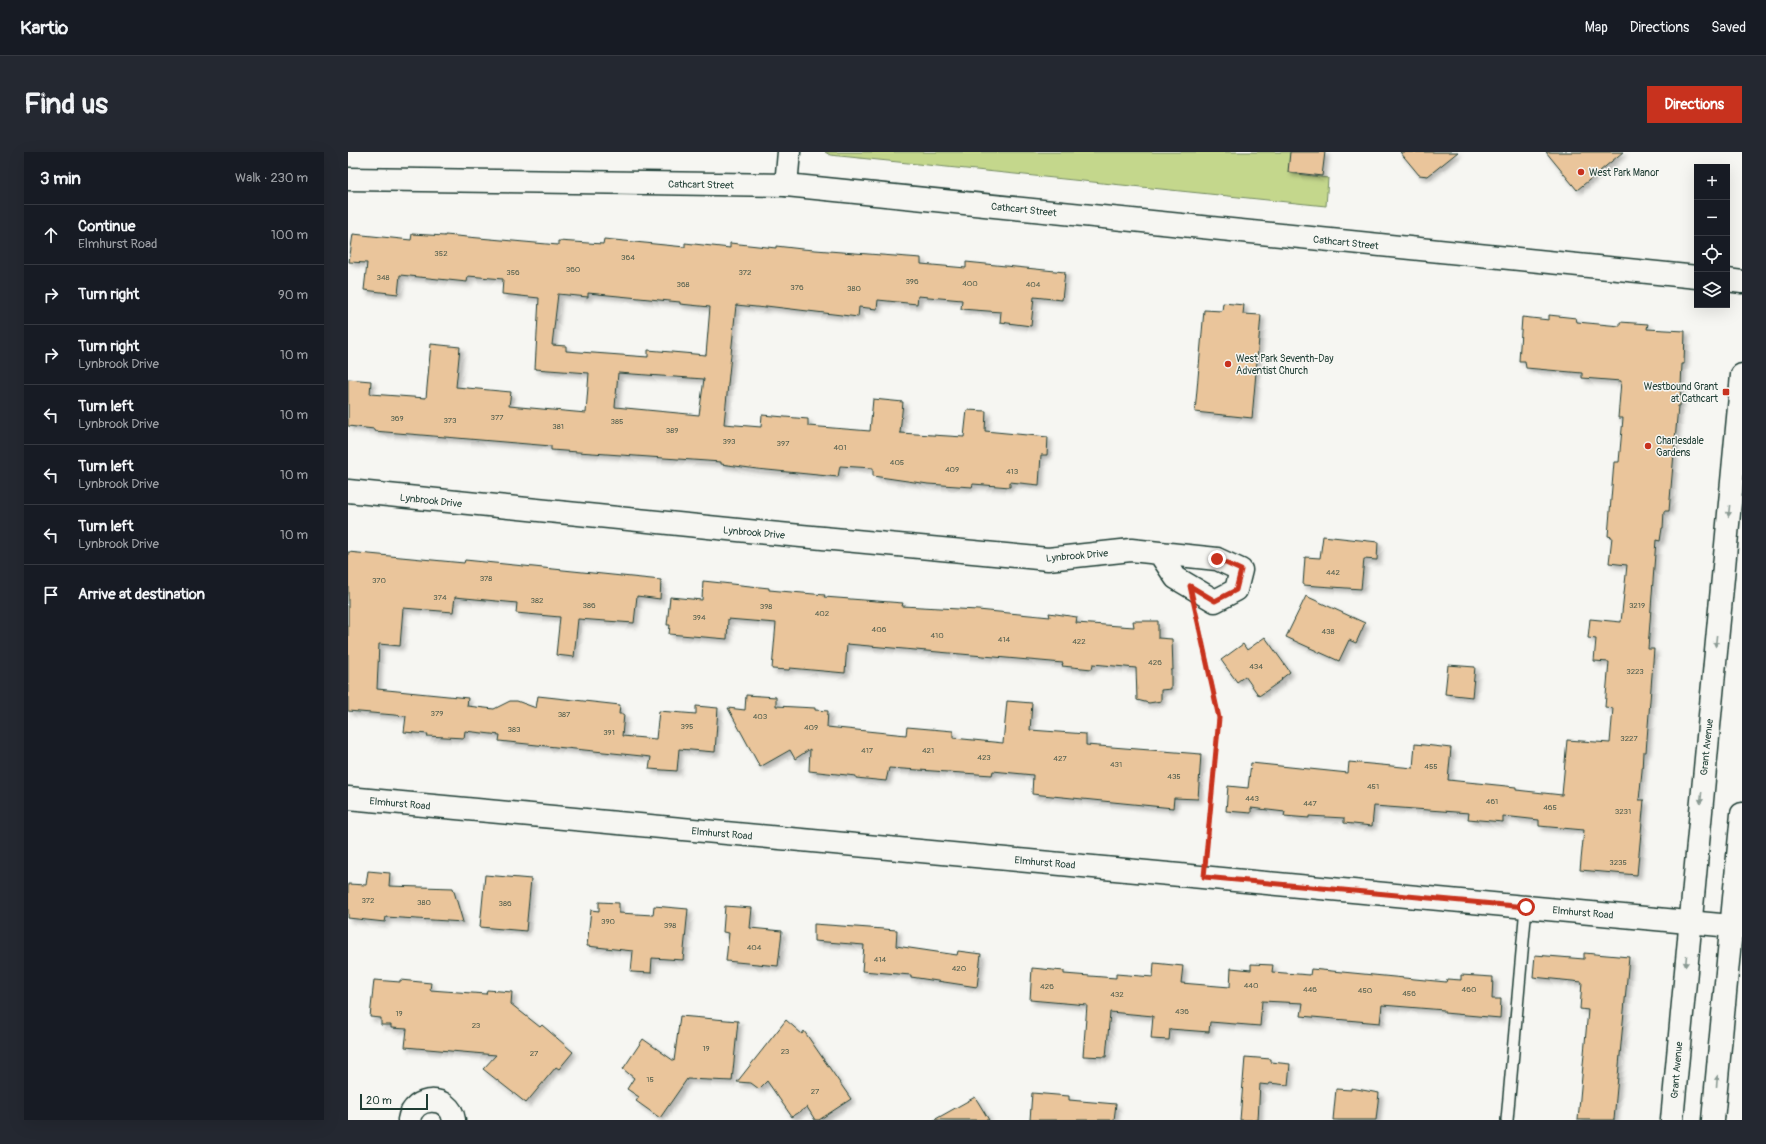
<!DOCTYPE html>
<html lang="en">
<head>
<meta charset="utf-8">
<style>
	body { margin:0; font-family:Pangolin,sans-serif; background:#242831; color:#f1f3f6 }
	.controls { position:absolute; right:12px; top:12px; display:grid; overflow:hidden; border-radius:0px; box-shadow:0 4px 16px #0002 }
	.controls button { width:36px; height:36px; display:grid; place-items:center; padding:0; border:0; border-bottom:1px solid #363941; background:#171b24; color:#f1f3f6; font:20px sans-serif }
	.scale { position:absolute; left:12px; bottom:10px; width:68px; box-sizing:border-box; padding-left:4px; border:2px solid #1f3d34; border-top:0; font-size:11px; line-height:14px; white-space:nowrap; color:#1f3d34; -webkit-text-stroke:3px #f6f6f2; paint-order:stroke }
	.stop { position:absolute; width:12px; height:12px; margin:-9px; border:3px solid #c8321e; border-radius:50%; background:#fff }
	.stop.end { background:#c8321e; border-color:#fff; box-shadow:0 1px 4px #0008 }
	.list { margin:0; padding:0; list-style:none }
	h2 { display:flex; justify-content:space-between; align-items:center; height:52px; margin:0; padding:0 16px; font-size:17px }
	h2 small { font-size:13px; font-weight:400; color:#9ea1a6 }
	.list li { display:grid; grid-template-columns:26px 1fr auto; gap:12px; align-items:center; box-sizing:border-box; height:60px; padding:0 16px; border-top:1px solid #363941 }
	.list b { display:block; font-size:15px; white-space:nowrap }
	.list p { margin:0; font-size:13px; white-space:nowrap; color:#9ea1a6 }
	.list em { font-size:13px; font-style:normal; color:#9ea1a6 }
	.icon { flex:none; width:22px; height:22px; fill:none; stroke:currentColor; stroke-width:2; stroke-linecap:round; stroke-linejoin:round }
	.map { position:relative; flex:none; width:1394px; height:968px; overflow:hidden; border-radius:0px }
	header { display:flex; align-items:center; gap:24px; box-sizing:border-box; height:56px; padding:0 20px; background:#171b24; border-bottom:1px solid #363941 }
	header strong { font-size:19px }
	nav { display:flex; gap:22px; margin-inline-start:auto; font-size:14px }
	.intro { display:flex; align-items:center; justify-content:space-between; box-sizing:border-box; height:96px; padding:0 24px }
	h1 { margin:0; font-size:28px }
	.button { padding:10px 18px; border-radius:0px; background:#c8321e; color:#fff; font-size:14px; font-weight:700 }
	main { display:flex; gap:24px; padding:0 24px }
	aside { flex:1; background:#171b24; border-radius:0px; box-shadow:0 4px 16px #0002 }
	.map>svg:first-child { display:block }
	.green { fill:#c4d78c; stroke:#728a60 }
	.building { fill:#eac59b; stroke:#1f3d34; fill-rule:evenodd; filter:url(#shadow) }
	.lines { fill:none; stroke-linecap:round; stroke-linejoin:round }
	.service-casing { stroke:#1f3d34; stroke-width:14 }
	.minor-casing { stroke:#1f3d34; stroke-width:25 }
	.tertiary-casing { stroke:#1f3d34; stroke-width:25 }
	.secondary-casing { stroke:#1f3d34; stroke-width:25 }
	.path { stroke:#1f3d34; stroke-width:2.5; stroke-dasharray:1 3; stroke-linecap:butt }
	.service { stroke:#f6f6f2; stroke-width:11 }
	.minor { stroke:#f6f6f2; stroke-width:22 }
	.tertiary { stroke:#f6f6f2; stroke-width:22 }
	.secondary { stroke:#f6f6f2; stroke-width:22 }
	.oneway { fill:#8a9a93 }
	.route { stroke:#c8321e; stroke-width:5 }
	.poi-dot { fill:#c8321e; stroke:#f6f6f2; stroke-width:1.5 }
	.labels { text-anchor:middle; stroke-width:3; stroke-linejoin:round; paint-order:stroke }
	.number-label { font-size:8px; fill:#525f4e }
	.poi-label { font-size:10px; fill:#1f3d34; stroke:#f6f6f2; text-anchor:start }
	.street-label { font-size:10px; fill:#1f3d34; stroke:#f6f6f2 }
</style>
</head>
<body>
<header>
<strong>Kartio</strong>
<nav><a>Map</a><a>Directions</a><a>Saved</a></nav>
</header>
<div class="intro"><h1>Find us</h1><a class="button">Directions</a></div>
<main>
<aside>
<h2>3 min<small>Walk · 230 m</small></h2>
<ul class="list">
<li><svg class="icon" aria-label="ahead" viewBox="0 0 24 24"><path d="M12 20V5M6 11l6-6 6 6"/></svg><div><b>Continue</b><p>Elmhurst Road</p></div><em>100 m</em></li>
<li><svg class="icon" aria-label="right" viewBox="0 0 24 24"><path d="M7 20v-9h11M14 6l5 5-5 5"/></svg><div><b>Turn right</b></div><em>90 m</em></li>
<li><svg class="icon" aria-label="right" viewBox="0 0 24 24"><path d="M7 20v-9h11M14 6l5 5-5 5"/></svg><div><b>Turn right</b><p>Lynbrook Drive</p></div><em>10 m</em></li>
<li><svg class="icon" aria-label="left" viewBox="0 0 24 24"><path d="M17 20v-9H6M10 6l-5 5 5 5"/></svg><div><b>Turn left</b><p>Lynbrook Drive</p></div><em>10 m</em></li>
<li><svg class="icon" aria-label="left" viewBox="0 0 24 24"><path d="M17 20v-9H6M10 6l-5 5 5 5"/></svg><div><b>Turn left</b><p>Lynbrook Drive</p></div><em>10 m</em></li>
<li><svg class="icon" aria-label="left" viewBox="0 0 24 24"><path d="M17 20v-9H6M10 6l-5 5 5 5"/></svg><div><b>Turn left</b><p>Lynbrook Drive</p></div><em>10 m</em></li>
<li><svg class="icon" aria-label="arrive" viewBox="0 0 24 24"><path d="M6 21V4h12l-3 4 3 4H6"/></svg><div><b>Arrive at destination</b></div></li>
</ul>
</aside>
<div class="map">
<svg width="1394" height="968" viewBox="0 0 1394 968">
	<defs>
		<filter id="shadow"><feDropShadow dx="3.5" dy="3.5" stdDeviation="2" flood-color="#0004"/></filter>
	</defs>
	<rect width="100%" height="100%" fill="#f6f6f2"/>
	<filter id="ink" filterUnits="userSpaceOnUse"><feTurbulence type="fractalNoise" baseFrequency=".025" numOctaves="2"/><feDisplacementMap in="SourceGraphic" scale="8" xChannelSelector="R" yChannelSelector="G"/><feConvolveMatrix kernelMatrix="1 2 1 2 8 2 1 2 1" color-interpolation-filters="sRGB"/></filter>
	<g filter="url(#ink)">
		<!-- green -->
		<path class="green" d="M477,0H944L941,21L980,26L978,54L482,3Z"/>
		<!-- building -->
		<g class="building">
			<path d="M942,0H977L974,24L940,20Z"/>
			<path d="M1052,0H1110L1080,24L1071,23Z"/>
			<path d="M1198,0H1275L1229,38Z"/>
			<path d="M5,82L63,88L64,82L97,84V83L210,93V89L255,92L256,87L337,95V91L382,96V91L428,96V94L454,97L573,106V112L618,116V110L717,120L714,148L686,145L683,174L652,170L653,160L613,157L614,148L570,144L569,152L530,148L529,157L511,155L510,165L418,154V156L388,153L376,272L413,275L414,263L460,267V274L522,279L525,247L555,250L552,281L616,285L619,258L638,259L637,279L700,285L699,303H693L691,333L662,330V335L625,332L624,335L580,332L525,324V316L492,314L490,325L409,317L373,312V310L230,300L203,298V294L26,279V277L0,274V227L23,229L22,242L78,246L83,192L112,195L108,235L163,240L161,254L238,261L241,221L187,217L191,146L154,142L155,127L120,124L119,130L52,123L50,142L16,138L19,111L1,110ZM240,141L332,150V152L362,155L358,203L300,198V205L218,199V194L204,193L210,142L240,145ZM270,221L356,227L351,263L267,255Z"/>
			<path d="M875,151L896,153L895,162L913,163L904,266L847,260L856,158L874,159Z"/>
			<path d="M1201,163L1228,166L1229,170L1272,174V170L1300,172L1299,177L1337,179L1336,212H1334L1332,254H1330L1321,359H1316L1315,376H1314L1312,389L1308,388L1300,497H1306L1298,600H1295L1294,619L1291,648H1296L1289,723L1232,718L1236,678L1191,674V668L1155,664V670L1120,667L1121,661L1026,654L1024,674L996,671V666L961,664V666L936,664L937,660L903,656V661L878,659L880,634L900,636L903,611L1000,621L1001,610L1065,616L1067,592L1103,596L1100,628L1168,635V638L1214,643L1219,588L1262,591L1265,556L1257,555L1261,510L1246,509L1248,487L1240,486L1242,467L1273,470L1279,413L1261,411L1264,385L1260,384L1266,310H1271L1275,266H1270L1273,229L1234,226V221L1178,216L1177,209H1171L1174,165L1201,168Z"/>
			<path d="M975,384L1030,390L1029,408L1016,407L1013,437L955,433L957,405L972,406Z"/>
			<path d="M0,400L116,411L117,408L313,428L312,447L289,444L286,471L230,467L226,505L208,503L212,465L168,461L169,451L107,445L105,460L55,456L52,494L31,492L29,537L120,546L119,554L146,557L162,549H169L188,556L190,544L272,553L271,562H276L274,584L308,587L311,559L348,562V554L370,556L367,600L331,597L329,619L301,617L303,605L151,589L152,583L117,579L116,586L79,584L80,582L56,580L58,564L0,559Z"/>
			<path d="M355,429L421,436V438L477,443L476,445L555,451L554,454L630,458L702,465L701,461L729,465L728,471L786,475L785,469H810V486L824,487L825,518H823V537L813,538V549L801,551L789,548L788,516L745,512L744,517L714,514L715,511L499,492L497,521L442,516L441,518L424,517L428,471L380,467L379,487L321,482L322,473H319L322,445L354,448Z"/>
			<path d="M958,444L1017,471L1008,491L1001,488L991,509L938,485Z"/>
			<path d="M917,485L942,520L933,527L934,528L911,544L897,524L889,530L873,508L895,492L899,498Z"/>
			<path d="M1100,513L1127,515L1124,545L1097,542Z"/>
			<path d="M398,543L428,545V554L467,556V558L480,559L479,575L558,583L559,575L605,579V586L655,591L659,549L684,551L682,578L738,582V593L853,602L850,647L826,646L825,656L684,642L685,623L645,619L644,623L541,616L538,629L508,626V624L461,619L462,597L447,607L442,598L412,615L380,556L397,558Z"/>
			<path d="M20,719L42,721L41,734L105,736L115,770L38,765L37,770L0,766V732L18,733Z"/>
			<path d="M137,723L183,727L178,779L132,775Z"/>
			<path d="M251,750L271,751V761L305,763L306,754L340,757L335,808L304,806L303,821L283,820L285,799L239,794L243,758L251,759Z"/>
			<path d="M377,754L404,756L402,776L434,779L430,814L378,809L381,781L375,780Z"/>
			<path d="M466,772L549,778L548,794L609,803L610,799L633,802L629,835L563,825V823L514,819L516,793L466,789Z"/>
			<path d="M1236,801L1281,805L1266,968H1230L1240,858L1232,857L1234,830L1185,825L1187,803L1236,807Z"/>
			<path d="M806,811L835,814L833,831L882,835L883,816L903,818V812L925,813L924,820L962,823L963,817L1098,830L1099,827L1113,828V823L1145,825L1144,847H1153L1152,866L1096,861V858L1034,853L1032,871L953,864L955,851L914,849L912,874L862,870L861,880L822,877L821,888L803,887L805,864L762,860L758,905L735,904L739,853L682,848L684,816L716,819V822L768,826V822L805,825Z"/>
			<path d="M26,828L52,830V828L83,831L82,838L138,842L139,838L164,840L163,852L192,875L194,873L225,900L211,917L208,915L178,951L135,917L148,903L57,895L59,877L43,876V873H33V866L22,865Z"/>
			<path d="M332,864L390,869L384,929L339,927L312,966L288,949L291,945L279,937L286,926L275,917L295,887L326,909Z"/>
			<path d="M438,868L454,882L456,879L503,947L471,968H467L459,955L444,965L419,929L411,937L403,931L389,930Z"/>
			<path d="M897,905L923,907V910L942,912L940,933L921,931V933L912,932L910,968H892Z"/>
			<path d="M1003,936L1031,941L1028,968H985L988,937L1003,938Z"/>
			<path d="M684,941L721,944V948L768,952L766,968H682Z"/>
			<path d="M627,945L641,968H586Z"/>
		</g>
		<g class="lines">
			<defs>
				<path id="service" d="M1159,968L1178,755"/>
				<g id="minor">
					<path d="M0,27L438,33L1349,125"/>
					<path d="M438,33L441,0"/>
					<path d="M1379,128L1394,130"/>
					<path d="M0,339L410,380L700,407L783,398L869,407L893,418L888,438L867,449L828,426L812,402"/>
					<path d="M61,968C65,943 102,942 106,968"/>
				</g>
				<path id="tertiary" d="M0,646L1394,775"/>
				<g id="secondary">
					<path d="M1324,968L1394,223"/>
					<path d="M1365,968L1394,662"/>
				</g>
			</defs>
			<!-- service casing -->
			<use href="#service" class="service-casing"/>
			<!-- minor casing -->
			<use href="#minor" class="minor-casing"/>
			<!-- tertiary casing -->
			<use href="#tertiary" class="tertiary-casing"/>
			<!-- secondary casing -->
			<use href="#secondary" class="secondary-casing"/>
			<!-- path -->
			<path class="path" d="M849,464L871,566L858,704"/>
			<!-- service -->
			<use href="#service" class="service"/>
			<!-- minor -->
			<use href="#minor" class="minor"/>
			<!-- tertiary -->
			<use href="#tertiary" class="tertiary"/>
			<!-- secondary -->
			<use href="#secondary" class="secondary"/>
		</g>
		<!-- one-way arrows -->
		<defs><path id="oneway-solid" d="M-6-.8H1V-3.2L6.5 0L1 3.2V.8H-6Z"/></defs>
		<g class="oneway">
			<use href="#oneway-solid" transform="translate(1381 359) rotate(96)"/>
			<use href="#oneway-solid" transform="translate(1368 489) rotate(96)"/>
			<use href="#oneway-solid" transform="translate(1353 646) rotate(96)"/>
			<use href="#oneway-solid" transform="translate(1338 809) rotate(95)"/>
			<use href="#oneway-solid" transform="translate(1369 929) rotate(-85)"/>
		</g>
	</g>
	<g class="lines" filter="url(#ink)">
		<!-- route -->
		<path class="route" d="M869,407L893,418L888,438L867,449L842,434L871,566L856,725L1178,755"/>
	</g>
	<!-- markers -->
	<g class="poi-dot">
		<circle cx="1233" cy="20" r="4"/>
		<circle cx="880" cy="212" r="4"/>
		<rect x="1374" y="236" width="8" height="8" rx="2"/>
		<circle cx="1300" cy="294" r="4"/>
	</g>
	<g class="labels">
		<!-- number labels -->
		<g class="number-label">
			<text x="93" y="104">352</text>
			<text x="280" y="108">364</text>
			<text x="225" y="120">360</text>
			<text x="165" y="123">356</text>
			<text x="397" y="123">372</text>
			<text x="35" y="128">348</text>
			<text x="564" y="132">396</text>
			<text x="622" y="134">400</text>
			<text x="335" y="135">368</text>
			<text x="685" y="135">404</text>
			<text x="449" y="138">376</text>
			<text x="506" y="139">380</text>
			<text x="149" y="268">377</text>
			<text x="49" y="269">369</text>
			<text x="102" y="271">373</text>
			<text x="269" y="272">385</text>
			<text x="210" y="277">381</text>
			<text x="324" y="281">389</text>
			<text x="381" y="292">393</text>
			<text x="435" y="294">397</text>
			<text x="492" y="298">401</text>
			<text x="549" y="313">405</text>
			<text x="604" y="320">409</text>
			<text x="664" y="322">413</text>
			<text x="985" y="423">442</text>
			<text x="138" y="429">378</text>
			<text x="31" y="431">370</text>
			<text x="92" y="448">374</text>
			<text x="189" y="451">382</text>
			<text x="241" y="456">386</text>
			<text x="1289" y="456">3219</text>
			<text x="418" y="457">398</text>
			<text x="474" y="464">402</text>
			<text x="351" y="468">394</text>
			<text x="531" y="480">406</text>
			<text x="980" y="482">438</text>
			<text x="589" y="486">410</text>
			<text x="656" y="490">414</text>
			<text x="731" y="492">422</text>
			<text x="807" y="513">426</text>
			<text x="908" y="517">434</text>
			<text x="1287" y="522">3223</text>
			<text x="89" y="564">379</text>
			<text x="216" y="565">387</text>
			<text x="412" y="567">403</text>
			<text x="339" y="577">395</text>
			<text x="463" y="578">409</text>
			<text x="166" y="580">383</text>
			<text x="261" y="583">391</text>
			<text x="1281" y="589">3227</text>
			<text x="519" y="601">417</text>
			<text x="580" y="601">421</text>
			<text x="636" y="608">423</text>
			<text x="712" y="609">427</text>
			<text x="768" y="615">431</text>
			<text x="1083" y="617">455</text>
			<text x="826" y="627">435</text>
			<text x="1025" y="637">451</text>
			<text x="904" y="649">443</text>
			<text x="1144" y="652">461</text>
			<text x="962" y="654">447</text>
			<text x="1202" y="658">465</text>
			<text x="1275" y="662">3231</text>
			<text x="1270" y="713">3235</text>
			<text x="20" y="751">372</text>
			<text x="76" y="753">380</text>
			<text x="157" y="754">386</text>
			<text x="260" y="772">390</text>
			<text x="322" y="776">398</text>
			<text x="406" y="798">404</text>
			<text x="532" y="810">414</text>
			<text x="611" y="819">420</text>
			<text x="903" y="836">440</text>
			<text x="699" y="837">426</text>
			<text x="962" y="840">446</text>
			<text x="1121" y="840">460</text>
			<text x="1017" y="841">450</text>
			<text x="1061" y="844">456</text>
			<text x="769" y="845">432</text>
			<text x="834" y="862">436</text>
			<text x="51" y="864">19</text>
			<text x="128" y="876">23</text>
			<text x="358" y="899">19</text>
			<text x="437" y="902">23</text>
			<text x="186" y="904">27</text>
			<text x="302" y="930">15</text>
			<text x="467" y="942">27</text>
		</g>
		<!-- poi labels -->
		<g class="poi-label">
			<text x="1241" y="24">West Park Manor</text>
			<text x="888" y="210">West Park Seventh-Day<tspan x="888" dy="12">Adventist Church</tspan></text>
			<text x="1370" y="238" text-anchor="end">Westbound Grant<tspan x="1370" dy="12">at Cathcart</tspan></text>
			<text x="1308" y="292">Charlesdale<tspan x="1308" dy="12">Gardens</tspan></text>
		</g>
		<!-- street labels -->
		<g class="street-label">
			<text transform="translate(353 32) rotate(1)" y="4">Cathcart Street</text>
			<text transform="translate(676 57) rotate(6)" y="4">Cathcart Street</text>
			<text transform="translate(998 90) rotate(6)" y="4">Cathcart Street</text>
			<text transform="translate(83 348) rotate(6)" y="4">Lynbrook Drive</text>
			<text transform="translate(406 380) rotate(5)" y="4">Lynbrook Drive</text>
			<text transform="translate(729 403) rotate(-5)" y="4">Lynbrook Drive</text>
			<text transform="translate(1358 595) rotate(-84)" y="4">Grant Avenue</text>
			<text transform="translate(52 651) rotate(5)" y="4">Elmhurst Road</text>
			<text transform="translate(374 681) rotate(5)" y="4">Elmhurst Road</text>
			<text transform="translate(697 710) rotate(5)" y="4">Elmhurst Road</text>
			<text transform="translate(1235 760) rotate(5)" y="4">Elmhurst Road</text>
			<text transform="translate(1328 918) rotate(-85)" y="4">Grant Avenue</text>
		</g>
	</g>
</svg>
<div class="controls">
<button>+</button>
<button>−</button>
<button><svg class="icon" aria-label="locate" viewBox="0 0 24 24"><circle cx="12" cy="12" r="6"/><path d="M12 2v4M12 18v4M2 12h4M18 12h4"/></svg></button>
<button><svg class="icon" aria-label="layers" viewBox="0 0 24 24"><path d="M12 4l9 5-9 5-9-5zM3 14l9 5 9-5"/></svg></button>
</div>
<div class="scale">20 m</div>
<div class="stop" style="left:1178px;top:755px"></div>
<div class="stop end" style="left:869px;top:407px"></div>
</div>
</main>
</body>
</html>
